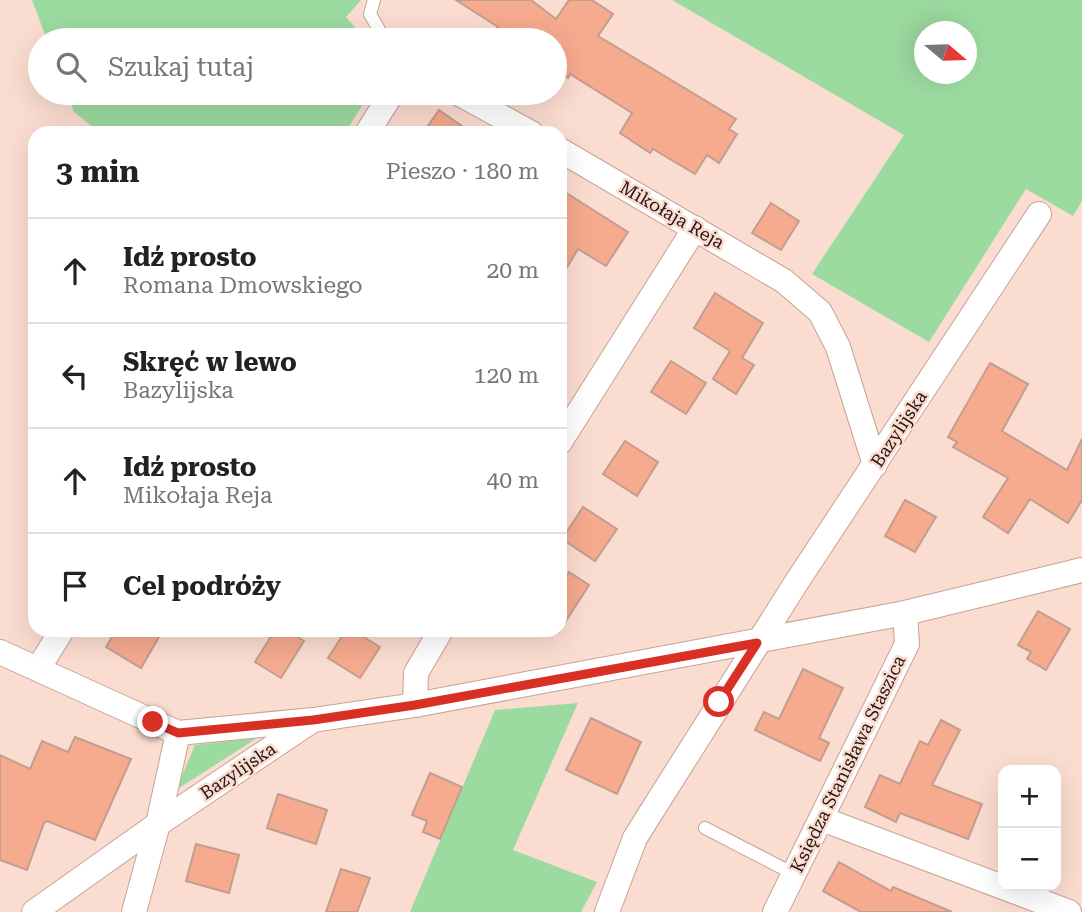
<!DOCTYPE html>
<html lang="pl">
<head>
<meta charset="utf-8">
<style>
	body { margin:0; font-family:"Roboto Serif",serif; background:#f6f6f6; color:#222 }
	.controls { position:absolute; right:21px; bottom:21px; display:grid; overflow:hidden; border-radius:14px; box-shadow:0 7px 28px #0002 }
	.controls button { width:63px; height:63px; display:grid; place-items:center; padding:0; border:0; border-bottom:2px solid #e0e0e0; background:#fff; color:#222; font:35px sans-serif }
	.compass { position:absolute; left:914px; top:21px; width:63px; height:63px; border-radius:50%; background:#fff; box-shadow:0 7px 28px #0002; rotate:109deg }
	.stop { position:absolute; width:21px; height:21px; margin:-16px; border:5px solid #d93025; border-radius:50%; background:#fff }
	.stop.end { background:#d93025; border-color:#fff; box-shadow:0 2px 7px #0008 }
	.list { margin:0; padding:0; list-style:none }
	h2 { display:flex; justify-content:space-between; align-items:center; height:91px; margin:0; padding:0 28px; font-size:30px }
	h2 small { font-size:23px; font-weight:400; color:#767676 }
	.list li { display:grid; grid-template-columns:46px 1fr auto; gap:21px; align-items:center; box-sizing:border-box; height:105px; padding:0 28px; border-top:2px solid #e0e0e0 }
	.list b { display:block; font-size:26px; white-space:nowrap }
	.list p { margin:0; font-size:23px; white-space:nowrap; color:#767676 }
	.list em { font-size:23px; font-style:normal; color:#767676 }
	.icon { flex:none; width:38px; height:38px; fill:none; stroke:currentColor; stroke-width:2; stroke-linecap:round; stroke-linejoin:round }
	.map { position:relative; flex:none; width:1082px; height:912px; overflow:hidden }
	.search { position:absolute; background:#fff; box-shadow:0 7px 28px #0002; left:28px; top:28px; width:539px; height:77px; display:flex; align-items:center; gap:18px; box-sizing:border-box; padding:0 24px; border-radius:38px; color:#767676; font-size:26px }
	.panel { position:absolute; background:#fff; box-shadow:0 7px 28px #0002; left:28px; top:126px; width:539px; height:511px; border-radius:21px }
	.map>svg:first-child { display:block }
	.green { fill:#9cdba0; fill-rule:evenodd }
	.building { fill:#f6aa8e; stroke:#c29e91; stroke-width:2 }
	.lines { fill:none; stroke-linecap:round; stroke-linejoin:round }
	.service-casing { stroke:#c7a396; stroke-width:14 }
	.minor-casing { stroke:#c7a396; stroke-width:26 }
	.service { stroke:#fff; stroke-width:12 }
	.minor { stroke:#fff; stroke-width:24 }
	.route { stroke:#d93025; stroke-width:9 }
	.labels { text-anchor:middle; stroke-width:5; stroke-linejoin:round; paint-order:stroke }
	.street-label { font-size:18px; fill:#251813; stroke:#fbdcd0 }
</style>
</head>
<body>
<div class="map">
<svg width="1082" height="912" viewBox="0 0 1082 912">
	<rect width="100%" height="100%" fill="#fbdcd0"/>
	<!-- green -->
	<g class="green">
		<path d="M32,0H361L346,17L366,40H47Z"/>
		<path d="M672,0H1082V201L1073,216L1026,189L929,342L812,274L904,135ZM925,32H967V74H925Z"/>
		<path d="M67,93H370L345,133H100L74,112Z"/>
		<path d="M578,703L513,850L597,882L581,912H410L495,710Z"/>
		<path d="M257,738L176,790L195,745Z"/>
	</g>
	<!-- building -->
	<g class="building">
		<path d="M456,0H531L556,19L569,0H592L613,14L598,36L736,119L729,129L737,134L719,163L707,155L695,174L653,149L650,153L620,133L632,113L570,74L568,78L555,69V40H488L498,27Z"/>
		<path d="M439,110L472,133H423Z"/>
		<path d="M560,189L628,232L606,266L578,249L560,279Z"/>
		<path d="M771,203L799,221L781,250L752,233Z"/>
		<path d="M715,293L763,323L742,358L754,365L736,394L713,379L730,351L694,328Z"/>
		<path d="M671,361L706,383L686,414L651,392Z"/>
		<path d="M990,363L1028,384L1002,431L1067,470L1082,439V500L1068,523L1030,499L1008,533L983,517L1008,478L953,447L957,442L948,437Z"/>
		<path d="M625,441L658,462L637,496L603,474Z"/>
		<path d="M905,500L936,517L915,552L885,536Z"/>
		<path d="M583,507L617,529L595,561L562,539Z"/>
		<path d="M569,572L589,585L560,630V586Z"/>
		<path d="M1038,611L1070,629L1046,670L1027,659L1031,652L1018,645Z"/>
		<path d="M116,630H163L141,668L106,647Z"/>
		<path d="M275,630H287L304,641L281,678L255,662Z"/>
		<path d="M346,630H352L380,647L360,678L328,658Z"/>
		<path d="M803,669L843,688L819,738L829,743L820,761L755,730L764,712L779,719Z"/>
		<path d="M591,718L641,742L617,794L566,770Z"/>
		<path d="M941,720L960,730L932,785L982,804L968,839L900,813L896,822L865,807L880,775L900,784L920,741L928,745Z"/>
		<path d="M75,737L131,759L95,840L47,821L44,823L27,870L0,860V755L30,769L42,741L68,752Z"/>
		<path d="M430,773L462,787L440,839L423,832L427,821L412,815Z"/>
		<path d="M278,794L327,810L316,844L267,828Z"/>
		<path d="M196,844L239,855L229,893L186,881Z"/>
		<path d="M839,862L891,891L893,887L952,912H861L823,891Z"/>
		<path d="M341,869L370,878L357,912H326Z"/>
	</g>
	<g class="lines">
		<defs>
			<g id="service">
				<path d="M374,0L370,14L385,40"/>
				<path d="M705,828L794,874"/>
			</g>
			<g id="minor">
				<path d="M458,93L531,133"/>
				<path d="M367,133L392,93"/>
				<path d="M560,150L784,281L820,312L838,347L875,465"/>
				<path d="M560,442L695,228"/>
				<path d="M0,652L178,733L313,720L415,705L905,613L1082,570"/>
				<path d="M38,669L62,630"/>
				<path d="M415,705L416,673L441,630"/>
				<path d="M822,819L1069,912"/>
				<path d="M34,912L158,824L310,722"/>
				<path d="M134,912L158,824L178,733"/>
				<path d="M607,912L635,838L650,814L796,583L1039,214"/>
				<path d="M775,912L907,644L905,613"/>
			</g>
		</defs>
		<!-- service casing -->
		<use href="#service" class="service-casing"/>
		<!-- minor casing -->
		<use href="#minor" class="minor-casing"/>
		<!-- service -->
		<use href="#service" class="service"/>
		<!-- minor -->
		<use href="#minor" class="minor"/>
	</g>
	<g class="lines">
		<!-- route -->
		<path class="route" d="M153,722L178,733L313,720L415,705L757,643L719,702"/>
	</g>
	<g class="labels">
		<!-- street labels -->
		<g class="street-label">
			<text transform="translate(672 215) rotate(30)" y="6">Mikołaja Reja</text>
			<text transform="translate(899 429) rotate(-57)" y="6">Bazylijska</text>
			<text transform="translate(848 764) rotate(-64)" y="6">Księdza Stanisława Staszica</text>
			<text transform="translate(238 771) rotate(-34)" y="6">Bazylijska</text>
		</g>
	</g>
</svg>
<div class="controls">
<button>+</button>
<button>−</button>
</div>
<svg class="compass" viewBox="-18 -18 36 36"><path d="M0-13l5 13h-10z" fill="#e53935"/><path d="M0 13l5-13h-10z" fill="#767676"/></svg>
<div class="stop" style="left:719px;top:702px"></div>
<div class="stop end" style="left:153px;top:722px"></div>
<div class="search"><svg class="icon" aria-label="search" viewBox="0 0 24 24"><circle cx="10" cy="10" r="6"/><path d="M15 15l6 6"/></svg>Szukaj tutaj</div>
<section class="panel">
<h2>3 min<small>Pieszo · 180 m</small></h2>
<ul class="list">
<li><svg class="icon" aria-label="ahead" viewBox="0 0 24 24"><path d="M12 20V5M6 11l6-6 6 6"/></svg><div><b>Idź prosto</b><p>Romana Dmowskiego</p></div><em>20 m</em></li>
<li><svg class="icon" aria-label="left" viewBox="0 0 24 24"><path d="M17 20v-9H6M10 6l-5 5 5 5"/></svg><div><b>Skręć w lewo</b><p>Bazylijska</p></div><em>120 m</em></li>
<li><svg class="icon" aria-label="ahead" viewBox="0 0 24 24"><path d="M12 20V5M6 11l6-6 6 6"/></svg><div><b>Idź prosto</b><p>Mikołaja Reja</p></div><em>40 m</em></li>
<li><svg class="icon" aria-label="arrive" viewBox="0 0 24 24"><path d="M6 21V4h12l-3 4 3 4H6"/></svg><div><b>Cel podróży</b></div></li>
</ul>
</section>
</div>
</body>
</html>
